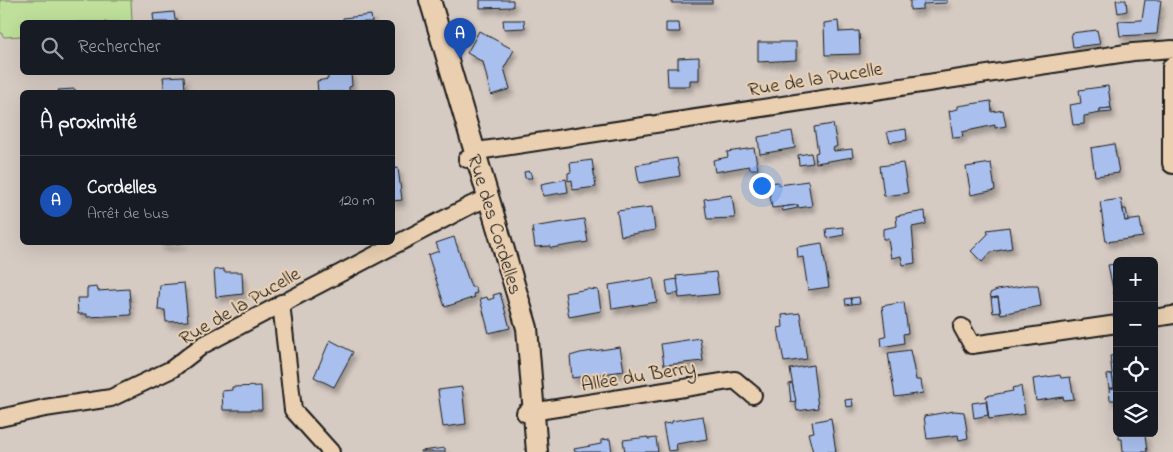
<!DOCTYPE html>
<html lang="fr">
<head>
<meta charset="utf-8">
<style>
	body { margin:0; font-family:"Indie Flower",sans-serif; background:#20242c; color:#f1f3f6 }
	.controls { position:absolute; right:15px; bottom:15px; display:grid; overflow:hidden; border-radius:8px; box-shadow:0 5px 20px #0002 }
	.controls button { width:45px; height:45px; display:grid; place-items:center; padding:0; border:0; border-bottom:1px solid #363941; background:#171b24; color:#f1f3f6; font:25px sans-serif }
	.you { position:absolute; left:761px; top:185px; width:18px; height:18px; margin:-12px; border:4px solid #fff; border-radius:50%; background:#1a73e8; box-shadow:0 0 0 8px #1a73e833 }
	.badge { display:grid; place-items:center; width:32px; height:32px; border-radius:50%; background:#8c9099; color:#fff; font-size:16px; font-weight:700 }
	.pin { position:absolute; translate:-50% -41px; filter:drop-shadow(0 1px 2px #0008) }
	.pin::after { content:''; position:absolute; top:26px; width:18px; height:15px; background:inherit; clip-path:polygon(0 0,100% 0,50% 100%) }
	.list { margin:0; padding:0; list-style:none }
	h2 { display:flex; justify-content:space-between; align-items:center; height:65px; margin:0; padding:0 20px; font-size:21px }
	h2 small { font-size:16px; font-weight:400; color:#9ea1a6 }
	.list li { display:grid; grid-template-columns:32px 1fr auto; gap:15px; align-items:center; box-sizing:border-box; height:90px; padding:0 20px; border-top:1px solid #363941 }
	.list b { display:block; font-size:19px; white-space:nowrap }
	.list p { margin:0; font-size:16px; white-space:nowrap; color:#9ea1a6 }
	.list em { font-size:16px; font-style:normal; color:#9ea1a6 }
	.icon { flex:none; width:28px; height:28px; fill:none; stroke:currentColor; stroke-width:2; stroke-linecap:round; stroke-linejoin:round }
	.map { position:relative; flex:none; width:1173px; height:452px; overflow:hidden }
	.search { position:absolute; background:#171b24; box-shadow:0 5px 20px #0002; left:20px; top:20px; width:375px; height:55px; display:flex; align-items:center; gap:12px; box-sizing:border-box; padding:0 18px; border-radius:8px; color:#9ea1a6; font-size:19px }
	.panel { position:absolute; background:#171b24; box-shadow:0 5px 20px #0002; left:20px; top:90px; width:375px; height:155px; border-radius:8px }
	.map>svg:first-child { display:block }
	.green { fill:#bee09a; stroke:#6d7e5b }
	.building { fill:#a9c0ee; stroke:#1c1c1c; filter:url(#shadow) }
	.lines { fill:none; stroke-linecap:round; stroke-linejoin:round }
	.minor-casing { stroke:#1c1c1c; stroke-width:20 }
	.tertiary-casing { stroke:#1c1c1c; stroke-width:24 }
	.minor { stroke:#ead0b1; stroke-width:16 }
	.tertiary { stroke:#ead0b1; stroke-width:20 }
	.labels { text-anchor:middle; stroke-width:4; stroke-linejoin:round; paint-order:stroke }
	.street-label { font-size:20px; fill:#1c1c1c; stroke:#ead0b1 }
</style>
</head>
<body>
<div class="map">
<svg width="1173" height="452" viewBox="0 0 1173 452">
	<defs>
		<filter id="shadow"><feDropShadow dx="3" dy="5.5" stdDeviation="2.5" flood-color="#0004"/></filter>
	</defs>
	<rect width="100%" height="100%" fill="#d6cbc3"/>
	<filter id="ink" filterUnits="userSpaceOnUse"><feTurbulence type="fractalNoise" baseFrequency=".02" numOctaves="2"/><feDisplacementMap in="SourceGraphic" scale="10" xChannelSelector="R" yChannelSelector="G"/><feConvolveMatrix kernelMatrix="1 2 1 2 8 2 1 2 1" color-interpolation-filters="sRGB"/></filter>
	<g filter="url(#ink)">
		<!-- green -->
		<path class="green" d="M0,0H131L132,22H22V36L4,37L0,31Z"/>
		<!-- building -->
		<g class="building">
			<path d="M480,0H513V7L480,8Z"/>
			<rect x="672" y="0" width="40" height="3"/>
			<path d="M910,0H947V3L923,4V9L910,10Z"/>
			<path d="M1116,0H1126L1127,11L1118,13Z"/>
			<path d="M1145,0H1161L1157,34L1120,36L1118,21L1142,20Z"/>
			<path d="M174,12L175,20H178V22H154L153,14Z"/>
			<path d="M371,15L372,22H343V18Z"/>
			<path d="M503,20H524L525,28L504,29Z"/>
			<path d="M838,21L839,32L859,31L860,54L825,55L824,23Z"/>
			<path d="M666,23H679L680,32H666Z"/>
			<path d="M1097,30L1100,44L1073,47L1071,33Z"/>
			<path d="M479,31L514,50L504,68L510,89L491,95L483,62L467,53Z"/>
			<path d="M758,42H796V60L758,62Z"/>
			<path d="M699,57V80H690V86H668L667,68H678V58Z"/>
			<path d="M328,72H351L352,86L349,87V92H318L317,81L328,79Z"/>
			<path d="M184,76L185,92H165L163,77Z"/>
			<path d="M1108,86L1111,108L1100,109V113L1084,116V124L1073,125L1070,105L1081,103L1079,90Z"/>
			<path d="M75,89V92H59L58,90Z"/>
			<path d="M991,101L992,112L1003,110L1006,126L995,128V125L962,132L963,137L953,138L949,111L958,109V106Z"/>
			<path d="M1111,108L1112,112L1100,113V109Z"/>
			<path d="M833,124L837,146L833,148L834,151L852,149L853,157L816,163L815,153L818,152L814,127Z"/>
			<path d="M906,129L907,140L890,142L887,132Z"/>
			<path d="M792,131L795,148L760,154L758,137Z"/>
			<path d="M1114,144L1119,173L1095,176L1091,148Z"/>
			<path d="M754,148L758,169H750L749,166L715,172L713,160L728,157L727,152Z"/>
			<path d="M811,153L813,163L799,165L798,155Z"/>
			<path d="M677,158L680,176L639,183L636,165Z"/>
			<path d="M592,160L596,187L573,190L572,180L568,181V173L571,172L570,163Z"/>
			<path d="M903,163L908,193L884,196L880,166Z"/>
			<path d="M991,163L995,190L971,195L966,167Z"/>
			<path d="M398,168L402,200L392,201V169Z"/>
			<path d="M530,171L532,178H525L524,172Z"/>
			<path d="M566,179L568,192L543,196L541,184Z"/>
			<path d="M808,181L812,206L798,208V205L772,208L768,183L778,182L779,185Z"/>
			<path d="M732,195L735,218L707,219L704,199Z"/>
			<path d="M1121,199L1125,221L1140,219L1143,237L1106,242L1100,202Z"/>
			<path d="M798,205V208L783,211L782,207Z"/>
			<path d="M652,207L655,230L621,236L617,211Z"/>
			<path d="M1123,209H1126L1128,220L1125,221Z"/>
			<path d="M925,211L926,224L912,227L915,263L903,265L901,256L891,258L888,239H883V229L897,226L896,216Z"/>
			<path d="M584,219L588,242L551,248L550,246L535,247L532,227Z"/>
			<path d="M843,227L844,235L827,238L826,229Z"/>
			<path d="M1009,227L1012,248L991,252L982,262L971,251L988,234L987,230Z"/>
			<path d="M454,237L471,287H475L477,293L473,294L475,297L445,307L428,255L439,251L436,243Z"/>
			<path d="M161,242H183V243L161,245Z"/>
			<path d="M822,243L829,287L808,290L803,257L798,258L797,247Z"/>
			<path d="M1117,264V297L1115,298L1108,265Z"/>
			<path d="M224,269V272H242L243,294L216,297L214,270Z"/>
			<path d="M716,272L719,294L679,298L676,276Z"/>
			<path d="M653,278L657,302L612,309L609,285Z"/>
			<path d="M677,279L679,293L668,295L666,281Z"/>
			<path d="M184,283L188,321L166,322L165,310H158L160,285Z"/>
			<path d="M1028,285H1038L1041,306L1001,314L998,297L991,298L990,293L997,290Z"/>
			<path d="M97,287L98,291L129,289L131,315L87,317V314H78L77,298H87V288Z"/>
			<path d="M588,289L598,290L601,311L569,317L565,293Z"/>
			<path d="M500,293L510,328L489,333L480,299L487,297L488,300L494,298L493,295Z"/>
			<path d="M859,297L860,303L852,304L851,298Z"/>
			<path d="M998,297L1000,312L993,313L991,298Z"/>
			<path d="M851,298L852,304L846,305L845,299Z"/>
			<path d="M904,302L908,333L903,334L904,343L882,347L881,338L886,337L882,306Z"/>
			<path d="M800,313L807,359L784,362L778,328L783,327L782,315Z"/>
			<path d="M700,338L703,361L664,365L661,344Z"/>
			<path d="M330,340L353,352L334,387L314,377Z"/>
			<path d="M620,347L624,371L572,378L570,356L580,353Z"/>
			<path d="M910,350L916,380H921L923,393L895,397L888,353Z"/>
			<path d="M1117,355V400H1110L1109,388H1114L1110,356Z"/>
			<path d="M813,365L818,408L797,411L790,369Z"/>
			<path d="M1112,374L1114,388H1109L1107,375Z"/>
			<path d="M1060,375L1061,378L1070,377L1074,399L1064,400L1063,397L1036,401L1033,379Z"/>
			<path d="M792,383L796,401L791,402L789,384Z"/>
			<path d="M261,386L262,410H223L222,391L232,390V387Z"/>
			<path d="M1021,386L1025,414L989,419L986,396L1013,391L1012,388Z"/>
			<path d="M462,387L466,424L443,427L438,390Z"/>
			<path d="M852,399L853,406L846,407L845,400Z"/>
			<path d="M986,401L988,415L974,418L972,403Z"/>
			<path d="M954,411L964,412L968,438L959,440L958,435L927,439L924,416Z"/>
			<path d="M703,416L707,439L676,444L677,450L668,451L663,424L672,423V421Z"/>
			<path d="M831,418L836,452H813L808,433L814,432L812,422Z"/>
			<path d="M1119,433H1141L1145,435L1147,452H1123L1122,439H1119Z"/>
			<path d="M648,437V439L656,438L658,452H625L623,440Z"/>
			<path d="M610,439L612,452H575L574,449L601,444V440Z"/>
			<path d="M445,448V452H421V451Z"/>
		</g>
		<g class="lines">
			<defs>
				<g id="minor">
					<path d="M467,159L484,150L1133,52L1173,49"/>
					<path d="M281,303L293,410L331,452"/>
					<path d="M1154,318L1173,315"/>
					<path d="M962,327L972,345L1117,324"/>
					<path d="M525,413L735,380L753,395"/>
					<path d="M0,418L45,408L111,398L172,369L203,345L471,205L489,198"/>
				</g>
				<g id="tertiary">
					<path d="M430,0L527,328L537,452"/>
					<path d="M1173,67V163"/>
				</g>
			</defs>
			<!-- minor casing -->
			<use href="#minor" class="minor-casing"/>
			<!-- tertiary casing -->
			<use href="#tertiary" class="tertiary-casing"/>
			<!-- minor -->
			<use href="#minor" class="minor"/>
			<!-- tertiary -->
			<use href="#tertiary" class="tertiary"/>
		</g>
	</g>
	<g class="labels">
		<!-- street labels -->
		<g class="street-label">
			<text transform="translate(815 78) rotate(-9)" y="7">Rue de la Pucelle</text>
			<text transform="translate(496 224) rotate(73)" y="7">Rue des Cordelles</text>
			<text transform="translate(239 305) rotate(-30)" y="7">Rue de la Pucelle</text>
			<text transform="translate(638 375) rotate(-9)" y="7">Allée du Berry</text>
		</g>
	</g>
</svg>
<div class="controls">
<button>+</button>
<button>−</button>
<button><svg class="icon" aria-label="locate" viewBox="0 0 24 24"><circle cx="12" cy="12" r="6"/><path d="M12 2v4M12 18v4M2 12h4M18 12h4"/></svg></button>
<button><svg class="icon" aria-label="layers" viewBox="0 0 24 24"><path d="M12 4l9 5-9 5-9-5zM3 14l9 5 9-5"/></svg></button>
</div>
<div class="you"></div>
<div class="pin badge" style="left:460px;top:59px;background:#1a4fb4">A</div>
<div class="search"><svg class="icon" aria-label="search" viewBox="0 0 24 24"><circle cx="10" cy="10" r="6"/><path d="M15 15l6 6"/></svg>Rechercher</div>
<section class="panel">
<h2>À proximité<small></small></h2>
<ul class="list">
<li><span class="badge" style="background:#1a4fb4">A</span><div><b>Cordelles</b><p>Arrêt de bus</p></div><em>120 m</em></li>
</ul>
</section>
</div>
</body>
</html>
